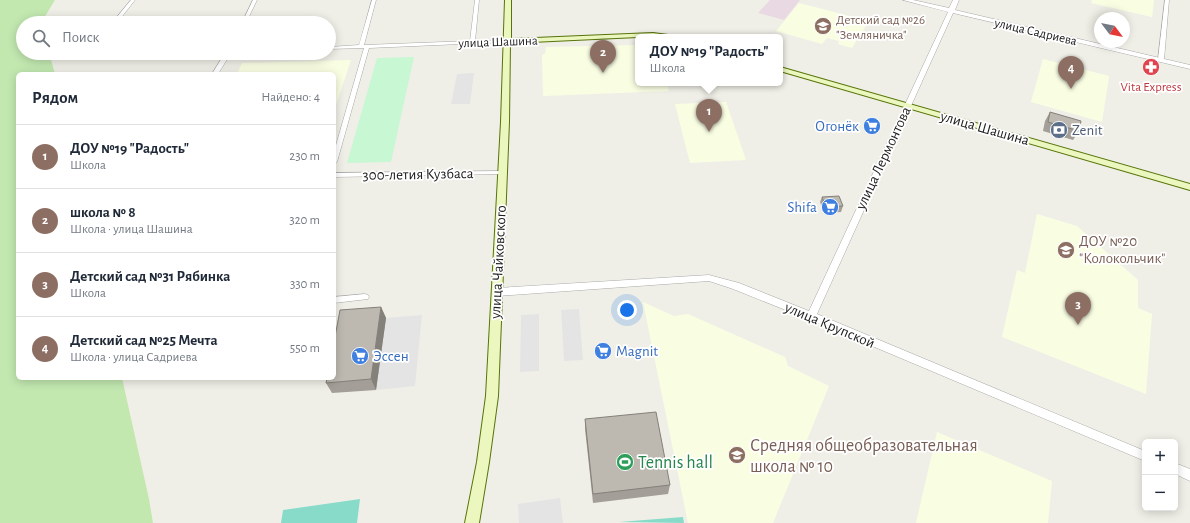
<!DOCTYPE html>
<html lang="ru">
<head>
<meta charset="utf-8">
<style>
	body { margin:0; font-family:"Alegreya Sans",sans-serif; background:#f2f2f3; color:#1f2937 }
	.controls { position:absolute; right:12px; bottom:12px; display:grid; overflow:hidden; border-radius:6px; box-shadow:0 2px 10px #0003 }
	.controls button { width:36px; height:36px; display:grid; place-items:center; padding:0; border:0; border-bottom:1px solid #e0e1e3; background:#fff; color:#1f2937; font:20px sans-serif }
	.compass { position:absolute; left:1094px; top:12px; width:36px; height:36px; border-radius:50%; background:#fff; box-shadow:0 2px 10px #0003; rotate:122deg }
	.you { position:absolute; left:627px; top:310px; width:14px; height:14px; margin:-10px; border:3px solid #fff; border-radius:50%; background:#1a73e8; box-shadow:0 0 0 6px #1a73e833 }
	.badge { display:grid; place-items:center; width:26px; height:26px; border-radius:50%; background:#c72909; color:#fff; font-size:13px; font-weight:700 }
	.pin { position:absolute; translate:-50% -33px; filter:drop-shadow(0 1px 2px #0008) }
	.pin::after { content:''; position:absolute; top:21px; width:14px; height:12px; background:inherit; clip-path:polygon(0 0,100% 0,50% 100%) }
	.popup { position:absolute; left:635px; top:34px; width:148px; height:52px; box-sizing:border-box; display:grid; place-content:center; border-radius:6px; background:#fff; filter:drop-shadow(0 1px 3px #0005); font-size:13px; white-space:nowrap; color:#747a83 }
	.popup b { font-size:15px; color:#1f2937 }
	.popup::after { content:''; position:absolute; left:50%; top:100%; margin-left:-8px; border:8px solid transparent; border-top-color:#fff }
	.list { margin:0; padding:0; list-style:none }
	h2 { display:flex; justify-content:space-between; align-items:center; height:52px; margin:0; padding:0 16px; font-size:17px }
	h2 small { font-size:13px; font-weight:400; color:#747a83 }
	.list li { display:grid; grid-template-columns:26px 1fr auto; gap:12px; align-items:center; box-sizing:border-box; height:64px; padding:0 16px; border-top:1px solid #e0e1e3 }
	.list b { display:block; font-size:15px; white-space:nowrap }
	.list p { margin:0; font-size:13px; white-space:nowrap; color:#747a83 }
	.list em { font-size:13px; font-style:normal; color:#747a83 }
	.icon { flex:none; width:22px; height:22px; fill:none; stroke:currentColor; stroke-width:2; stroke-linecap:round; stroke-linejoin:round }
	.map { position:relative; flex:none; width:1190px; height:523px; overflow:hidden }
	.search { position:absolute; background:#fff; box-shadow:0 2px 10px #0003; left:16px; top:16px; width:320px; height:44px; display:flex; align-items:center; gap:10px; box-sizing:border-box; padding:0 14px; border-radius:22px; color:#747a83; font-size:15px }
	.panel { position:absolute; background:#fff; box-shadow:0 2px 10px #0003; left:16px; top:72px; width:320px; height:308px; border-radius:6px }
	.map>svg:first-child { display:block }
	.industrial { fill:#e9d9e3 }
	.education { fill:#f9fee3 }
	.grass { fill:#c2e8b0 }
	.park { fill:#c7f7d3 }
	.pitch { fill:#89dbc9 }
	.parking { fill:#e4e4e4 }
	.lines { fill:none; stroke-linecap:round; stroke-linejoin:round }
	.minor-casing { stroke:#a7a7a7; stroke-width:1 }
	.tertiary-casing { stroke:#a7a7a7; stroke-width:1 }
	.secondary-casing { stroke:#57740a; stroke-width:2 }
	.minor { fill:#fff; fill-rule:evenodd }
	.tertiary { fill:#fff; fill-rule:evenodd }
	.secondary { fill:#ebf7be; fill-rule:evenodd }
	.wall { fill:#a39e97 }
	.shaded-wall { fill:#84817b }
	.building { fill:#bdb8b0; stroke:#84817b }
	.labels { text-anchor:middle; stroke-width:3.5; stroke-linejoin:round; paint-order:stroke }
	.far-education-label { font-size:13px; fill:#785e54; stroke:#fff; text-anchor:start }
	.far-street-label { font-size:13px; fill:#202020; stroke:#fff }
	.far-health-label { font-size:13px; fill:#be3a42; stroke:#fff }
	.shop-label { font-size:15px; fill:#366cbe; stroke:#fff; text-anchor:end }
	.street-label { font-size:15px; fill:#202020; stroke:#fff }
	.service-label { font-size:15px; fill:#4e5e75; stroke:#fff; text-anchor:start }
	.education-label { font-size:15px; fill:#785e54; stroke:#fff; text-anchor:start }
	.near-education-label { font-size:18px; fill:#785e54; stroke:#fff; text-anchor:start }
	.near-leisure-label { font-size:18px; fill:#27864d; stroke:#fff; text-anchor:start }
</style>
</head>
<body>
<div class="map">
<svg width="1190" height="523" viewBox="0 0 1190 523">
	<rect width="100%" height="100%" fill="#f0efe7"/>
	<!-- industrial -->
	<path class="industrial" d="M770,0H800L784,20L758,13Z"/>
	<!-- education -->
	<g class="education">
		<path d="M1092,0H1154L1152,17L1091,3Z"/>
		<path d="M799,3L869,21L852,48L838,44L839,41L827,38L822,44L776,31Z"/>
		<path d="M638,45V83H667L669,91L543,96L542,55L545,54L546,47Z"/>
		<path d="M1043,59L1109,76L1102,122L1031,102Z"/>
		<path d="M351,60L334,111V74H237L242,63Z"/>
		<path d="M726,102L746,160L690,163L675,104Z"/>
		<path d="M1037,214L1077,226L1138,280V308L1152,314L1146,394L1002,337L1017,270L1025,273Z"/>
		<path d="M643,302L674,316L688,314L785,357L788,366L829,386L773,523H688Z"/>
		<path d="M937,432L1052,481L1048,523H916Z"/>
	</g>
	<!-- grass -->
	<path class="grass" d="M0,0H55L41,23H23V53H49L55,74H18V378H122L149,499L153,523H0Z"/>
	<!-- park -->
	<path class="park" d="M414,57L391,162L347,163L377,58Z"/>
	<!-- pitch -->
	<g class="pitch">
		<path d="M360,499L357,523H281L283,510Z"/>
		<path d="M683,517L684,523L619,522Z"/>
	</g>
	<!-- parking -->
	<g class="parking">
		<path d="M474,73L470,104H451L457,74Z"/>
		<path d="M579,309L583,360L564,361L561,310Z"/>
		<path d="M539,314V371L520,372L521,315Z"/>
		<path d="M422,315L415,386L376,390L386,318Z"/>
		<path d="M560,498L563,523H519L518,504Z"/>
	</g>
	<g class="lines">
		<defs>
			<g id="minor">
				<path d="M131,0H135L117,23H112Z"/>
				<path d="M253,0H257L246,23H242Z"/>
				<path d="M372,0H376L364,45L470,41L475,0H479L475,41L507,40L509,41L507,42L369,48L337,162L334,164V152L364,48L329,49V47L359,45Z"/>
				<path d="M1165,0H1169L1164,60L1161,62L1158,60Z"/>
				<path d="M88,53H95L99,55L152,53H188L185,55L98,59Z"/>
				<path d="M225,53H231L218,74H212Z"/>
				<path d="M503,171L505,172L506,173L505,174L334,177V173Z"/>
				<path d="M365,294L368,295L369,297L368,299L334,303V297Z"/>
			</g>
			<g id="tertiary">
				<path d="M903,0H913L949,8L953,0H959L955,10L1190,65V69L953,13L817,314L1145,451V461L808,319L733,289L709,281L497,296L494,295L492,292L494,289L497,288L709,275L739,283L809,311L948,12Z"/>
				<path d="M1175,463L1190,469V481L1175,474Z"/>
			</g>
			<g id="secondary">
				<path d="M505,0H511V39L653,33L668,35L671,37H638L510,43L509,122L498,396L489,462L479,523H465L477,462L486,396L501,122Z"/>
				<path d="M780,67L1190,184V190L780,71Z"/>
			</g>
		</defs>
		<!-- minor casing -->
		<use href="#minor" class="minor-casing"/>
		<!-- tertiary casing -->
		<use href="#tertiary" class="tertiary-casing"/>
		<!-- secondary casing -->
		<use href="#secondary" class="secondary-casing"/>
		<!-- minor -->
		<use href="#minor" class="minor"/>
		<!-- tertiary -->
		<use href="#tertiary" class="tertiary"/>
		<!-- secondary -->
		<use href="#secondary" class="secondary"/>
	</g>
	<!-- wall -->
	<g class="wall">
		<path d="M1050,112L1079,131L1073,140L1043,131L1045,121Z"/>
		<path d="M822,197L843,206L841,212L824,213L820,202Z"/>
		<path d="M381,307L386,318L376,390L332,393L326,383Z"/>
		<path d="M585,419L670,485L668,494L593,503L585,429Z"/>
	</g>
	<!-- shaded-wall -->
	<path class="shaded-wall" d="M381,307L386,318L376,390L371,379Z"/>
	<!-- building -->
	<g class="building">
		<path d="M1050,112L1081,121L1079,131L1048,122Z"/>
		<path d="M839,196L843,206L826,207L822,197Z"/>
		<path d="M381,307L371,379L326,383L327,378H334V342L340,310Z"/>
		<path d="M656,412L670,485L593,494L585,419Z"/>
	</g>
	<!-- icons -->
	<defs>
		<symbol id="school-disc" viewBox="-11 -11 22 22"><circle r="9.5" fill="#8d6e63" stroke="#fff"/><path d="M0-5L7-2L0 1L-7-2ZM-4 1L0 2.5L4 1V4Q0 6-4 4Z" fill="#fff"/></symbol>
		<symbol id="pharmacy-disc" viewBox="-11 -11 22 22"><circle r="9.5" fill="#e0444e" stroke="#fff"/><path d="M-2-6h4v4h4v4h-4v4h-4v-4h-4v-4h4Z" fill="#fff"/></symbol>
		<symbol id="supermarket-disc" viewBox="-11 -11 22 22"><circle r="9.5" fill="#3f7fe0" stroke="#fff"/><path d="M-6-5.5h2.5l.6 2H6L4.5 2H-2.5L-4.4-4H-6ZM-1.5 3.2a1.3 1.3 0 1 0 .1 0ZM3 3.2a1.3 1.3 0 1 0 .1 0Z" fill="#fff"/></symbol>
		<symbol id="bank-disc" viewBox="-11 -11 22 22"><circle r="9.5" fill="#5c6f8a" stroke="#fff"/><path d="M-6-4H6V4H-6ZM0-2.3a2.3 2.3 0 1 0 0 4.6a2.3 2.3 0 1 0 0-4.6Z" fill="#fff"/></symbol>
		<symbol id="stadium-disc" viewBox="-11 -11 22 22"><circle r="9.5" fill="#2e9e5b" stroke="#fff"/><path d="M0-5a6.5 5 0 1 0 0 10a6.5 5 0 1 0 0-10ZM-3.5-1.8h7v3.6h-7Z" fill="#fff"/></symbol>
	</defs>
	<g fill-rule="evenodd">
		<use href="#school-disc" x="813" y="16" width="20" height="20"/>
		<use href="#pharmacy-disc" x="1141" y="57" width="20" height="20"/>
		<use href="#supermarket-disc" x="862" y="116" width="20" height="20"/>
		<use href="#bank-disc" x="1049" y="120" width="20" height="20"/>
		<use href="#supermarket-disc" x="820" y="197" width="20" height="20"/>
		<use href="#school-disc" x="1056" y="240" width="20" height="20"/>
		<use href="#supermarket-disc" x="593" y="341" width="20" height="20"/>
		<use href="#supermarket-disc" x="350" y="346" width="20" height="20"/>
		<use href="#school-disc" x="727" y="445" width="20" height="20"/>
		<use href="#stadium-disc" x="615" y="452" width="20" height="20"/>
	</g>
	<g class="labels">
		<!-- far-education labels -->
		<g class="far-education-label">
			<text x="836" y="24">Детский сад №26<tspan x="836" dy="15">"Земляничка"</tspan></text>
		</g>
		<!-- far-street labels -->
		<g class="far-street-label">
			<text transform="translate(1036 31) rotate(13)" y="5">улица Садриева</text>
			<text transform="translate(498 41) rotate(-2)" y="5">улица Шашина</text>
		</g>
		<!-- far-health labels -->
		<g class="far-health-label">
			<text x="1151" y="91">Vita Express</text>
		</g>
		<!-- shop labels -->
		<g class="shop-label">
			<text x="859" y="131">Огонёк</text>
			<text x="817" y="212">Shifa</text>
			<text x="616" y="356" text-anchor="start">Magnit</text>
			<text x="373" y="361" text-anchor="start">Эссен</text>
		</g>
		<!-- street labels -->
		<g class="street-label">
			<text transform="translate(985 128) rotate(16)" y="5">улица Шашина</text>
			<text transform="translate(883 158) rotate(-65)" y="5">улица Лермонтова</text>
			<text transform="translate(418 174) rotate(-1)" y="5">300-летия Кузбаса</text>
			<text transform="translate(498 262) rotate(-87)" y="5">улица Чайковского</text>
			<text transform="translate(830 325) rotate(23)" y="5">улица Крупской</text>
		</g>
		<!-- service labels -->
		<g class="service-label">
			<text x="1072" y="135">Zenit</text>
		</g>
		<!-- education labels -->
		<g class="education-label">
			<text x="1079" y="246">ДОУ №20<tspan x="1079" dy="17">"Колокольчик"</tspan></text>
		</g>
		<!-- near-education labels -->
		<g class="near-education-label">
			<text x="750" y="451">Средняя общеобразовательная<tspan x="750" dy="21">школа № 10</tspan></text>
		</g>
		<!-- near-leisure labels -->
		<g class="near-leisure-label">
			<text x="638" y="468">Tennis hall</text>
		</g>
	</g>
</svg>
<div class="controls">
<button>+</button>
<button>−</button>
</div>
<svg class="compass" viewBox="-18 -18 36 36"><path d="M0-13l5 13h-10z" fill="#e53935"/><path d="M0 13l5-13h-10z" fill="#747a83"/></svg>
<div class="you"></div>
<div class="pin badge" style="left:709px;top:132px;background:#8d6e63">1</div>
<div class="popup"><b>ДОУ №19 &quot;Радость&quot;</b>Школа</div>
<div class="pin badge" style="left:603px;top:73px;background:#8d6e63">2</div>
<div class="pin badge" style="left:1078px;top:325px;background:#8d6e63">3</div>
<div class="pin badge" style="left:1071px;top:89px;background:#8d6e63">4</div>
<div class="search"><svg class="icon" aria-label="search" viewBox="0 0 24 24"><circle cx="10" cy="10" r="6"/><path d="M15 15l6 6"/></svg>Поиск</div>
<section class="panel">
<h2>Рядом<small>Найдено: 4</small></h2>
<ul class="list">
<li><span class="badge" style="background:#8d6e63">1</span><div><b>ДОУ №19 &quot;Радость&quot;</b><p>Школа</p></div><em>230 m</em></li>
<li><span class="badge" style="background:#8d6e63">2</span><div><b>школа № 8</b><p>Школа · улица Шашина</p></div><em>320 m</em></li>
<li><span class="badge" style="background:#8d6e63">3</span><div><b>Детский сад №31 Рябинка</b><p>Школа</p></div><em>330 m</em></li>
<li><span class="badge" style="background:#8d6e63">4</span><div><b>Детский сад №25 Мечта</b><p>Школа · улица Садриева</p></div><em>550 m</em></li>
</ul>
</section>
</div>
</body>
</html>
